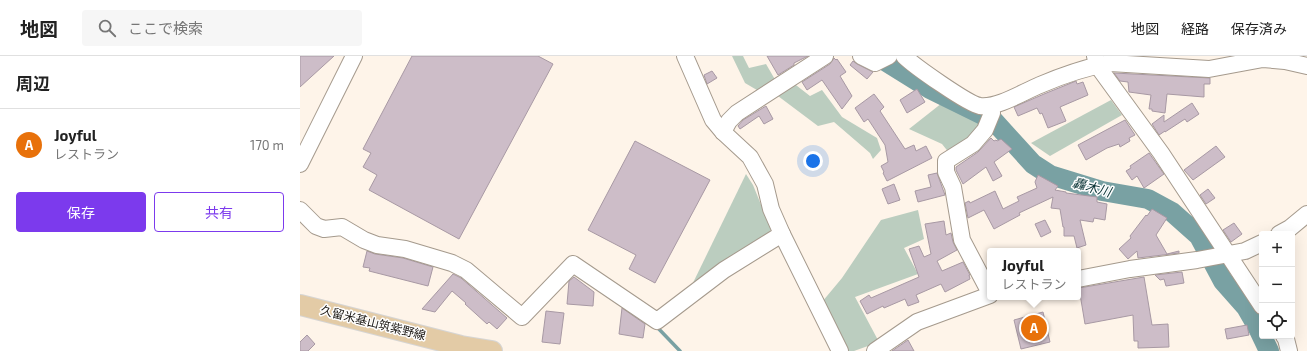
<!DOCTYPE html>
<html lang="ja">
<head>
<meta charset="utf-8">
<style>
	body { margin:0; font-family:"Exo 2","Noto Sans JP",sans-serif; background:#f6f6f6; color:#222 }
	.controls { position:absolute; right:12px; bottom:12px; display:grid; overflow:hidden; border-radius:4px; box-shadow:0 4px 16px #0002 }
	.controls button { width:36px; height:36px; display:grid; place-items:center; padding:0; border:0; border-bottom:1px solid #e0e0e0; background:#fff; color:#222; font:20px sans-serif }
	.you { position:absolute; left:513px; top:105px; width:14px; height:14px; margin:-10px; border:3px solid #fff; border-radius:50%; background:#1a73e8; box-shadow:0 0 0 6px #1a73e833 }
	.badge { display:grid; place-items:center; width:26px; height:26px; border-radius:50%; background:#7c3aed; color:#fff; font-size:13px; font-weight:700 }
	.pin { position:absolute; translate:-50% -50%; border:2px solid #fff; box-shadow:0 1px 4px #0006 }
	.popup { position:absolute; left:687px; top:192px; width:94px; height:52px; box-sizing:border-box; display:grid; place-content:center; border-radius:4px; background:#fff; filter:drop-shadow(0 1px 3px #0005); font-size:13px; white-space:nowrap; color:#767676 }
	.popup b { font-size:15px; color:#222 }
	.popup::after { content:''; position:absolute; left:50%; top:100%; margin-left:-8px; border:8px solid transparent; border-top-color:#fff }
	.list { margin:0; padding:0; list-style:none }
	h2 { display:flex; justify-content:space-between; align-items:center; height:52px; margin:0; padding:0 16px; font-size:17px }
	h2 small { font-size:13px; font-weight:400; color:#767676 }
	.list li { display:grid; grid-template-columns:26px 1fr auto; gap:12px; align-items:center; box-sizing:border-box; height:72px; padding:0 16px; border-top:1px solid #e0e0e0 }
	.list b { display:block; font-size:15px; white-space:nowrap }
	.list p { margin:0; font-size:13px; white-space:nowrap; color:#767676 }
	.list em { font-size:13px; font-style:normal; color:#767676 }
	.actions { display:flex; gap:8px; padding:12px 16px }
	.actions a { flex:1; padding:9px 0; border:1px solid #7c3aed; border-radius:4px; text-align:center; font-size:14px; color:#7c3aed }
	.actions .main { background:#7c3aed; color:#fff }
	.icon { flex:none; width:22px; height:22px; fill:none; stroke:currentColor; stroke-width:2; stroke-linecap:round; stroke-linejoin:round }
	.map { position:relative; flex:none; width:1007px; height:295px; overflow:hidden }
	header { display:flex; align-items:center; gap:24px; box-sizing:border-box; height:56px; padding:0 20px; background:#fff; border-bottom:1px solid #e0e0e0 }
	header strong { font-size:19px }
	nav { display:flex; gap:22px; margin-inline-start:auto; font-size:14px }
	.search { width:280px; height:36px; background:#f6f6f6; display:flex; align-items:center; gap:10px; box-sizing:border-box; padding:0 14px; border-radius:4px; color:#767676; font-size:15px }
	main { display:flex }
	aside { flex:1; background:#fff }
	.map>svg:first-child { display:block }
	.green { fill:#bbcdbf }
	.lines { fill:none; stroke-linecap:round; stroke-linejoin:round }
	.stream { stroke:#79a1a3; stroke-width:3.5 }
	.river { stroke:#79a1a3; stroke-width:20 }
	.building { fill:#cdbdc8; stroke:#a899a4 }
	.minor-casing { stroke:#a59a8d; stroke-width:18 }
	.major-casing { stroke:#d6d5d4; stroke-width:22 }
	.minor { stroke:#fff; stroke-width:16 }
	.major { stroke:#e3cba6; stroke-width:20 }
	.labels { text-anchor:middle; stroke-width:3; stroke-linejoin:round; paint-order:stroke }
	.street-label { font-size:12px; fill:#1a1611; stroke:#fff }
	.water-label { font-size:13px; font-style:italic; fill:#0a3436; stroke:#fff }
</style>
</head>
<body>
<header>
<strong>地図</strong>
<div class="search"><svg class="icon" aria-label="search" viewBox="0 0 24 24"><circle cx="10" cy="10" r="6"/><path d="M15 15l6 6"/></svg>ここで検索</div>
<nav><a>地図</a><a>経路</a><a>保存済み</a></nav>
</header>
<main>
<aside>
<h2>周辺<small></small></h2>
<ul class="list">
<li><span class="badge" style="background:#e8710a">A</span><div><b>Joyful</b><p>レストラン</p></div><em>170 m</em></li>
</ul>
<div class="actions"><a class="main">保存</a><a>共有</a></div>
</aside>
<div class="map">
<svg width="1007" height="295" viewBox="0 0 1007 295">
	<rect width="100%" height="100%" fill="#fef4e9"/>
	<!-- green -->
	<g class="green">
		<path d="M432,0H443L449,12L466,8L477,27L462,37L445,27Z"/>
		<path d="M492,26L510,40L522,34L542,61L577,82L581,94L573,103L570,97L534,66L518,70L474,37Z"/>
		<path d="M811,44L822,59L750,100L731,87Z"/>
		<path d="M642,47L684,69L650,98L642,88L609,73Z"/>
		<path d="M446,118L453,129L471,173L467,181L390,233Z"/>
		<path d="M618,154L624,183L604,192L618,218L555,241L579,286L554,295H546L522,246L542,222L581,164Z"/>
	</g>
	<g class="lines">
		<!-- stream -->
		<path class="stream" d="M356,270L380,295"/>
		<!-- river -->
		<path class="river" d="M577,0L630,33L693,64L733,108L750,119L802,135L848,143L872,156L899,180L923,225L946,251L958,272L969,295"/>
	</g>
	<!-- building -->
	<g class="building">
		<path d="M0,0H34L0,31Z"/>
		<path d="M112,0H238L253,8L159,183L69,134L77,119L63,111L71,97L63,93Z"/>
		<path d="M467,0H508L494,7V9L478,19Z"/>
		<path d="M534,2L536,4L537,3L546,16L540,20L552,40L542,53L522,24L507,34L502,26L530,8Z"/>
		<path d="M553,5L557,8L573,16L567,23L550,9Z"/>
		<path d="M412,15L417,22L407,28L404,19Z"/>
		<path d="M814,17L910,22V28H904V41L867,38L865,57L852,55V53H849L851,39L829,36L828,26L820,25Z"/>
		<path d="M776,25L777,28L783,26L788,39L760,51L766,65L748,72L742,57L740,58L737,52L718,60L714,51L744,38Z"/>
		<path d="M617,33L625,46L607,57L600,44Z"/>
		<path d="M574,38L584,51L580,55L605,93L614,89L616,95L626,90L632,102L587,125L583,117L584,116L581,110L588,106L585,89L568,63L564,66L555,52Z"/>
		<path d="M892,47L899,58L887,66L885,63L865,76V75L859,79L852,68L864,59V66Z"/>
		<path d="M466,50L473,63L464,68L459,60L440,73L438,70L443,64Z"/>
		<path d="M825,64L835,79L829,82L830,85L820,91L819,88L807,92L786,104L778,89Z"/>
		<path d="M691,82L694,85L696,84L697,85L701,83L712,93L694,106L702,120L693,125L686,111L663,128L656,114V111L678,96Z"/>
		<path d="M335,85L410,124L355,227L329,213L336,199L288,174Z"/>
		<path d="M916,90L925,101L893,124L884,114Z"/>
		<path d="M849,97L864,118L844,132L837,120L832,124L826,115L831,112L830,110Z"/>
		<path d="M637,117L645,139L618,146L615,135L631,131L628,119Z"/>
		<path d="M738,119L758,130L755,134L766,136V137L797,141V146L807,148L805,164L794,162L793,166L780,164L786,189L777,192L774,180H764V171H763L760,153L751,152L753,141L719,157L720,159L694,173L684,154L668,162L665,147L669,145L670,147L695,135L703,153L719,145L717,141L737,132L735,126Z"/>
		<path d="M594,128L600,144L588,148L582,133Z"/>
		<path d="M908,133L915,142L906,148L900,139Z"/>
		<path d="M852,153L867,162L856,179L867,198L879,195V197L838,202L837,195L828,203L819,193L831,182L830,180L846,159L847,160Z"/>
		<path d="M745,164L751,176L741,181L735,168Z"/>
		<path d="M644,165L646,179L651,177L653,186L657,194L637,205L642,215L663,206L670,219H669L670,223L645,236L641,228L616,239L619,246L608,250L605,243L584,252L583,250L567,258L560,245L569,239L571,242L619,221L609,193L619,190L624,201L631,198L625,168Z"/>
		<path d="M934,167L942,178L931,186L923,174Z"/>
		<path d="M67,195L75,198L103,202L133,211L128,230L69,215L70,212L63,211Z"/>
		<path d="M882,216L884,227L866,230L864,223L860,224L855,219Z"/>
		<path d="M153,218L161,222L207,262L197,273L189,266L187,268L165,248L166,247L152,235L135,256L122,253Z"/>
		<path d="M274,221L294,236L293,250L267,248L269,225Z"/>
		<path d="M844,221L852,269L868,268L869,291L838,292V285H834L833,259L785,268L779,232Z"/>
		<path d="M322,252L345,268L343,282L319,278Z"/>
		<path d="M246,255L264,257L260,288L242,286Z"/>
		<path d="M743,256L750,286L721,293L714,264Z"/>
		<path d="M947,269L949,279L927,283L925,273Z"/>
		<path d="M7,279L15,288L8,295H0V286Z"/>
		<path d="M608,284L614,295H592Z"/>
	</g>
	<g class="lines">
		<defs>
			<g id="minor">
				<path d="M385,0L413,64L423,76L450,101L465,128L471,153L482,178L540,295"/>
				<path d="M561,0L575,7L589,0"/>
				<path d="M604,0C614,10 668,48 680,50C698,52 723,36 740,29C761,20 787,11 810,7L909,13L963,3L985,5L1007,10"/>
				<path d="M795,0L797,9L861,97L962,250"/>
				<path d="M689,50L692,57L685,74L673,88L646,105V116L653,131L662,184L690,237"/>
				<path d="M423,76L429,65L437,57L525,0"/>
				<path d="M0,108L54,0"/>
				<path d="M0,154L16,170L24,173L42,171L64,184L77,189L105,193L152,207L166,214L222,261L273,208L357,265L424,214L482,178"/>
				<path d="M979,178L990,172L1007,158"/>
				<path d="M778,223L830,213L897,204L945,195L962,187"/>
				<path d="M984,280L986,283L989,295"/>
				<path d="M575,295L617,266L690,239"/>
			</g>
			<path id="major" d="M0,249L161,290L192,295"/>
		</defs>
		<!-- minor casing -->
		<use href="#minor" class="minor-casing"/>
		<!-- major casing -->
		<use href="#major" class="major-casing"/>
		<!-- minor -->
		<use href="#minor" class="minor"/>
		<!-- major -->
		<use href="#major" class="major"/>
	</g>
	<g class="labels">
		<!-- street labels -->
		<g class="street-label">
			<text transform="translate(73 267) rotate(14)" y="4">久留米基山筑紫野線</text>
		</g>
		<!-- water labels -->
		<g class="water-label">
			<text transform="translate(792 131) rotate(15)" y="5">轟木川</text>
		</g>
	</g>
</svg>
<div class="controls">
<button>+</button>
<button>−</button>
<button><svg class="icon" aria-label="locate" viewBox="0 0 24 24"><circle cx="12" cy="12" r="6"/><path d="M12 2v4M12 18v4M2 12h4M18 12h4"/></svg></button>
</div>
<div class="you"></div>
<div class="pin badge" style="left:734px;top:272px;background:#e8710a">A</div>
<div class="popup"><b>Joyful</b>レストラン</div>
</div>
</main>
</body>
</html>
